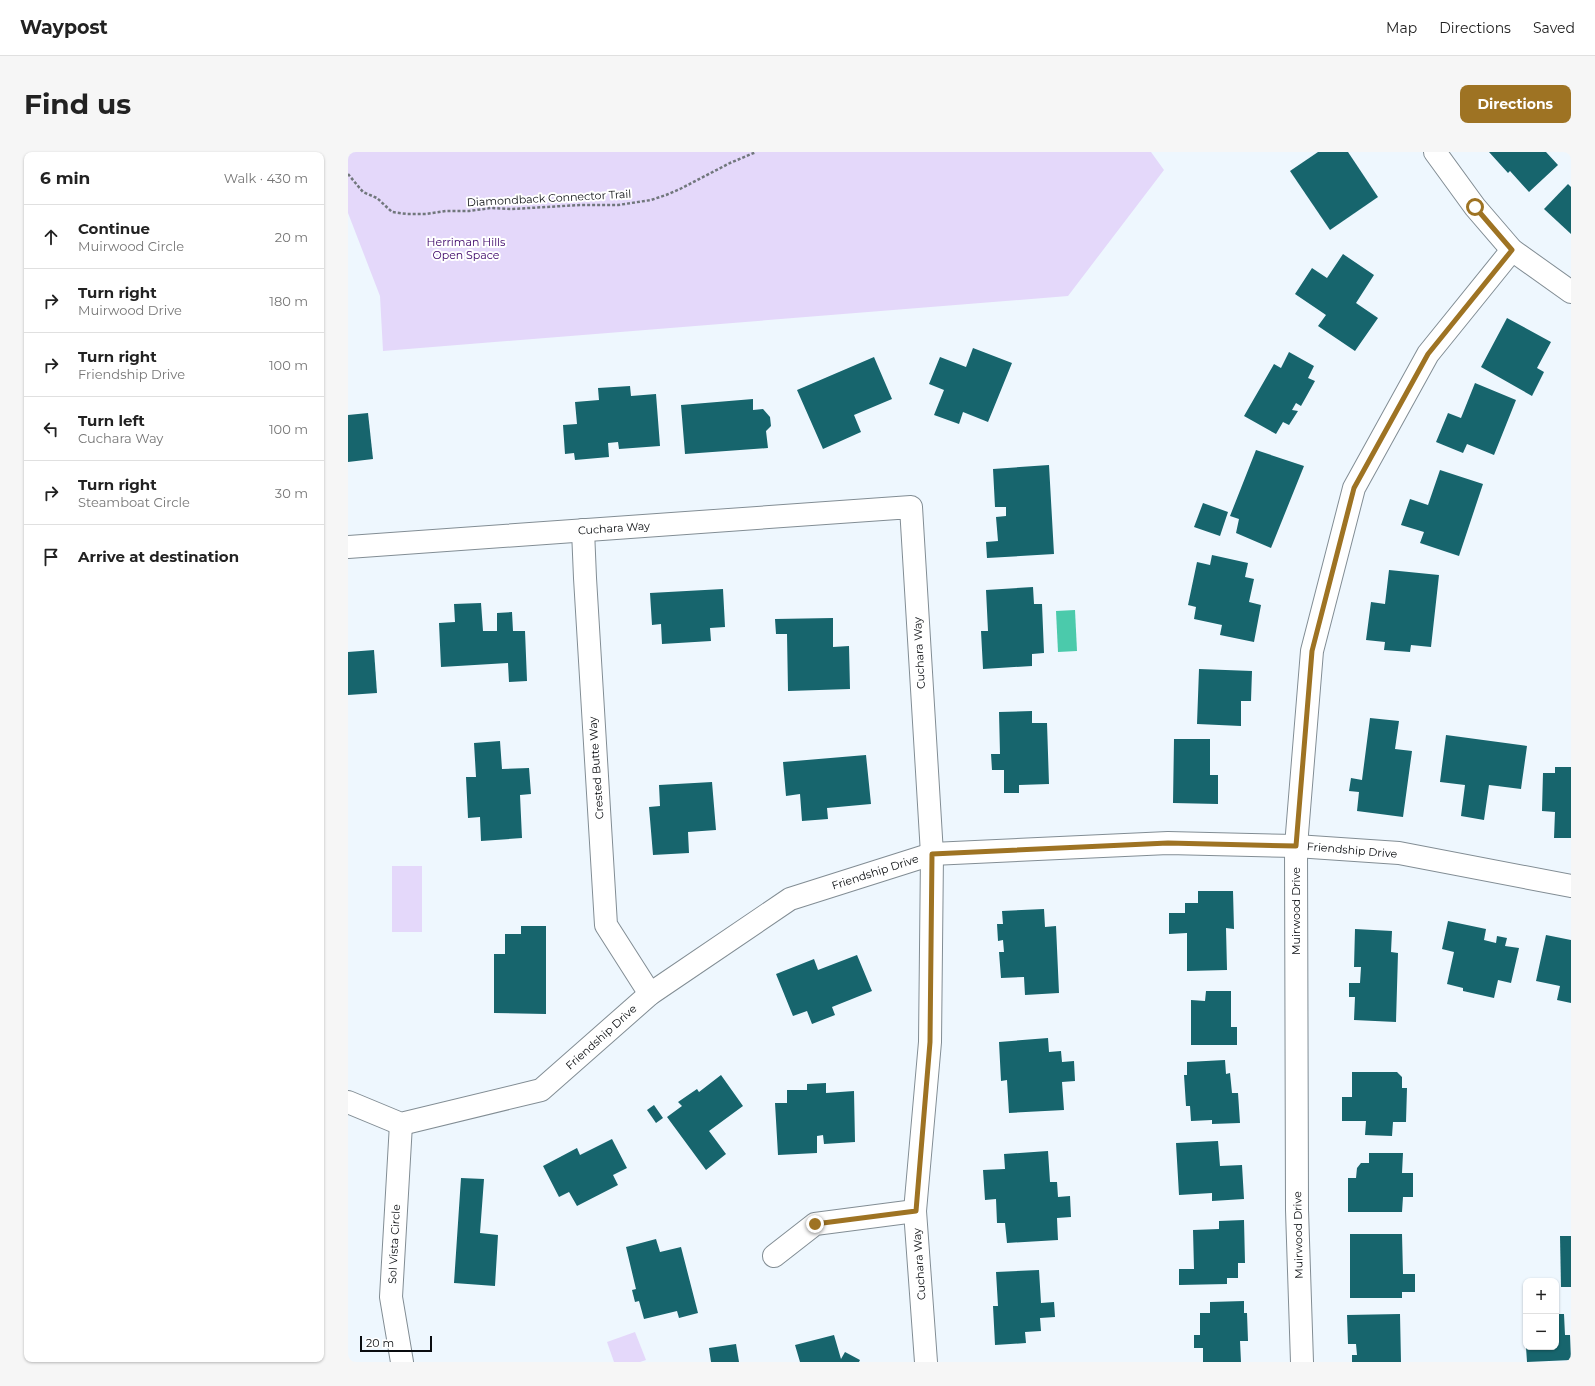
<!DOCTYPE html>
<html lang="en">
<head>
<meta charset="utf-8">
<style>
	body { margin:0; font-family:Montserrat,sans-serif; background:#f6f6f6; color:#222 }
	.controls { position:absolute; right:12px; bottom:12px; display:grid; overflow:hidden; border-radius:8px; box-shadow:0 1px 3px #0004 }
	.controls button { width:36px; height:36px; display:grid; place-items:center; padding:0; border:0; border-bottom:1px solid #e0e0e0; background:#fff; color:#222; font:20px sans-serif }
	.scale { position:absolute; left:12px; bottom:10px; width:72px; box-sizing:border-box; padding-left:4px; border:2px solid #090c0f; border-top:0; font-size:11px; line-height:14px; white-space:nowrap; color:#090c0f; -webkit-text-stroke:3px #fff; paint-order:stroke }
	.stop { position:absolute; width:12px; height:12px; margin:-9px; border:3px solid #9e7323; border-radius:50%; background:#fff }
	.stop.end { background:#9e7323; border-color:#fff; box-shadow:0 1px 4px #0008 }
	.list { margin:0; padding:0; list-style:none }
	h2 { display:flex; justify-content:space-between; align-items:center; height:52px; margin:0; padding:0 16px; font-size:17px }
	h2 small { font-size:13px; font-weight:400; color:#767676 }
	.list li { display:grid; grid-template-columns:26px 1fr auto; gap:12px; align-items:center; box-sizing:border-box; height:64px; padding:0 16px; border-top:1px solid #e0e0e0 }
	.list b { display:block; font-size:15px; white-space:nowrap }
	.list p { margin:0; font-size:13px; white-space:nowrap; color:#767676 }
	.list em { font-size:13px; font-style:normal; color:#767676 }
	.icon { flex:none; width:22px; height:22px; fill:none; stroke:currentColor; stroke-width:2; stroke-linecap:round; stroke-linejoin:round }
	.map { position:relative; flex:none; width:1223px; height:1210px; overflow:hidden; border-radius:8px }
	header { display:flex; align-items:center; gap:24px; box-sizing:border-box; height:56px; padding:0 20px; background:#fff; border-bottom:1px solid #e0e0e0 }
	header strong { font-size:19px }
	nav { display:flex; gap:22px; margin-inline-start:auto; font-size:14px }
	.intro { display:flex; align-items:center; justify-content:space-between; box-sizing:border-box; height:96px; padding:0 24px }
	h1 { margin:0; font-size:28px }
	.button { padding:10px 18px; border-radius:8px; background:#9e7323; color:#fff; font-size:14px; font-weight:700 }
	main { display:flex; gap:24px; padding:0 24px }
	aside { flex:1; background:#fff; border-radius:8px; box-shadow:0 1px 3px #0004 }
	.map>svg:first-child { display:block }
	.green { fill:#e4d8fa }
	.water { fill:#4bcaab }
	.building { fill:#17656d }
	.lines { fill:none; stroke-linecap:round; stroke-linejoin:round }
	.minor-casing { stroke:#828d94; stroke-width:24 }
	.path { stroke:#71777c; stroke-width:2.5; stroke-dasharray:3 2; stroke-linecap:butt }
	.minor { stroke:#fff; stroke-width:22 }
	.route { stroke:#9e7323; stroke-width:5 }
	.labels { text-anchor:middle; stroke-width:4; stroke-linejoin:round; paint-order:stroke }
	.street-label { font-size:11px; fill:#090c0f; stroke:#fff }
	.park-label { font-size:11px; fill:#390065; stroke:#fff }
</style>
</head>
<body>
<header>
<strong>Waypost</strong>
<nav><a>Map</a><a>Directions</a><a>Saved</a></nav>
</header>
<div class="intro"><h1>Find us</h1><a class="button">Directions</a></div>
<main>
<aside>
<h2>6 min<small>Walk · 430 m</small></h2>
<ul class="list">
<li><svg class="icon" aria-label="ahead" viewBox="0 0 24 24"><path d="M12 20V5M6 11l6-6 6 6"/></svg><div><b>Continue</b><p>Muirwood Circle</p></div><em>20 m</em></li>
<li><svg class="icon" aria-label="right" viewBox="0 0 24 24"><path d="M7 20v-9h11M14 6l5 5-5 5"/></svg><div><b>Turn right</b><p>Muirwood Drive</p></div><em>180 m</em></li>
<li><svg class="icon" aria-label="right" viewBox="0 0 24 24"><path d="M7 20v-9h11M14 6l5 5-5 5"/></svg><div><b>Turn right</b><p>Friendship Drive</p></div><em>100 m</em></li>
<li><svg class="icon" aria-label="left" viewBox="0 0 24 24"><path d="M17 20v-9H6M10 6l-5 5 5 5"/></svg><div><b>Turn left</b><p>Cuchara Way</p></div><em>100 m</em></li>
<li><svg class="icon" aria-label="right" viewBox="0 0 24 24"><path d="M7 20v-9h11M14 6l5 5-5 5"/></svg><div><b>Turn right</b><p>Steamboat Circle</p></div><em>30 m</em></li>
<li><svg class="icon" aria-label="arrive" viewBox="0 0 24 24"><path d="M6 21V4h12l-3 4 3 4H6"/></svg><div><b>Arrive at destination</b></div></li>
</ul>
</aside>
<div class="map">
<svg width="1223" height="1210" viewBox="0 0 1223 1210">
	<rect width="100%" height="100%" fill="#eef7fe"/>
	<!-- green -->
	<g class="green">
		<path d="M0,0H803L816,18L720,144L35,199L32,144L0,61Z"/>
		<rect x="44" y="714" width="30" height="66"/>
		<path d="M287,1180L298,1208L292,1210H266L259,1190Z"/>
	</g>
	<!-- water -->
	<path class="water" d="M727,458L729,499L710,500L708,459Z"/>
	<!-- building -->
	<g class="building">
		<path d="M970,0H1000L1030,45L982,78L942,19Z"/>
		<path d="M1141,0H1198L1210,13L1181,40L1162,19L1160,21Z"/>
		<path d="M1220,32L1223,35V82L1196,57Z"/>
		<path d="M995,102L1026,123L1008,151L1030,166L1007,199L970,174L978,163L947,142L964,116L979,126Z"/>
		<path d="M1159,166L1203,190L1189,216L1196,220L1184,244L1133,215Z"/>
		<path d="M625,196L664,211L640,270L615,260L611,272L586,263L596,238L581,232L592,205L618,215Z"/>
		<path d="M941,200L966,214L960,226L967,229L953,254L948,251L944,258L950,259L941,273L935,270L928,282L896,264L926,212L933,216Z"/>
		<path d="M526,205L544,247L506,263L513,280L475,297L449,238Z"/>
		<path d="M1127,231L1168,248L1146,303L1119,292L1115,301L1088,290L1100,261L1113,266Z"/>
		<path d="M282,234L283,244L308,242L312,294L271,297L270,290L260,291L261,305L227,308L226,301L217,302L215,273L229,272L227,250L251,248L250,236Z"/>
		<path d="M405,247V258L415,257L422,265L423,274L418,279L420,296L337,302L333,253Z"/>
		<path d="M20,261L25,307L0,310V263Z"/>
		<path d="M908,298L956,314L923,396L888,381L891,367L882,364Z"/>
		<path d="M701,313L706,402L639,406L638,390L650,389L648,365L658,364V355H647L645,317Z"/>
		<path d="M1092,318L1135,332L1111,404L1072,391L1076,380L1053,373L1062,347L1080,353Z"/>
		<path d="M855,351L880,360L872,384L846,375Z"/>
		<path d="M864,403L900,411L897,425L906,427L901,450L913,453L906,490L872,483L874,473L846,467L848,455L840,453L849,410L862,413Z"/>
		<path d="M1041,418L1091,423L1083,495L1063,493L1062,500L1036,498L1037,490L1018,488L1023,450L1037,452Z"/>
		<path d="M685,435L686,452H694L696,501L684,502V514L635,517L633,479H640L638,438Z"/>
		<path d="M375,437L377,475L362,476L363,489L314,492L313,472L304,473L302,441Z"/>
		<path d="M133,451L135,479H149V461L164,460L165,479H177L179,529L161,530L160,511L93,515L91,471L107,470L106,452Z"/>
		<path d="M485,466V495L501,494L502,537L440,539L439,482H428L427,467Z"/>
		<path d="M26,498L29,541L0,543V500Z"/>
		<path d="M851,517L904,519L903,549H893V574L849,572Z"/>
		<path d="M684,559V571H699L701,632L671,633V641H656V618H644L643,602H652L651,560Z"/>
		<path d="M1022,566L1051,569L1047,597L1064,599L1055,665L1009,659L1011,640L1001,639L1003,626L1014,628Z"/>
		<path d="M1098,583L1179,594L1173,637L1141,633L1136,668L1113,664L1117,633L1092,630Z"/>
		<path d="M826,587H862V623H870V652L825,651Z"/>
		<path d="M152,589L154,617L181,616L183,642L172,643L174,686L133,689L132,665L120,666L118,625H128L126,591Z"/>
		<path d="M518,603L523,652L479,656L480,667L454,669L452,642L438,644L435,610Z"/>
		<path d="M1207,615H1223V686H1206L1207,660L1194,659L1195,621H1207Z"/>
		<path d="M364,630L368,678L340,680L341,701L305,703L301,655L312,654L311,633Z"/>
		<path d="M850,739H885L886,777L878,776L879,818L839,819V781L821,782V761H837V751H850Z"/>
		<path d="M696,757L697,775L708,774L711,841L677,843L676,825L653,826L651,800H656L655,788L650,789L649,772H655L654,759Z"/>
		<path d="M1100,769L1138,777L1136,788L1148,791L1149,784L1159,786L1157,794L1171,796L1163,831L1150,828L1146,846L1115,839V836L1099,832L1106,800L1094,797Z"/>
		<path d="M173,774H198V862L146,861V802H157V782H173Z"/>
		<path d="M1007,777L1044,779L1043,800L1050,801L1048,870L1006,868L1007,845H1001V831H1012L1013,815H1006Z"/>
		<path d="M1198,783L1223,788V851L1209,848L1212,834L1188,829Z"/>
		<path d="M509,803L524,839L484,855L487,863L464,872L459,859L445,864L428,822L466,807L470,818Z"/>
		<path d="M858,839H883V875H889V893H843V848L857,849Z"/>
		<path d="M700,886L701,900L713,899L714,910L726,909L727,929L714,930L716,958L661,961L659,928L653,929L651,890Z"/>
		<path d="M877,908L878,922L882,921L884,941H890L892,971L864,972V968L843,969L842,954H838L836,923H839V910Z"/>
		<path d="M1004,920H1049L1054,925V936H1059L1058,970H1045L1044,984L1017,983L1018,969H994V945H1004Z"/>
		<path d="M373,923L395,954L361,979L378,1002L358,1018L319,965L334,954L330,950L349,937L351,940Z"/>
		<path d="M478,931V941L506,939L507,990L476,992L475,983L469,984V1001L430,1003L427,951H439V938H459V932Z"/>
		<path d="M306,953L315,966L308,971L299,958Z"/>
		<path d="M264,987L279,1016L265,1023L270,1033L229,1054L221,1040L211,1045L195,1014L229,996L232,1003Z"/>
		<path d="M870,989L872,1014L894,1013L896,1047L864,1049V1041L831,1043L828,991Z"/>
		<path d="M700,999L702,1030H709L710,1045L722,1044L723,1065L709,1066L710,1088L659,1091L657,1071H649L648,1047L637,1048L635,1018L657,1017L656,1002Z"/>
		<path d="M1021,1001H1055L1054,1021H1065V1045H1055L1054,1060H1000V1026H1008L1009,1016L1013,1011H1021Z"/>
		<path d="M113,1026L136,1027L132,1081L150,1083L147,1134L106,1131Z"/>
		<path d="M896,1068L897,1111H890V1126H879V1132L831,1133V1117H846L845,1078L871,1077V1069Z"/>
		<path d="M1002,1082H1054L1055,1122H1067V1140H1054V1146H1002Z"/>
		<path d="M1212,1084H1223V1135H1213Z"/>
		<path d="M308,1087L312,1100L333,1095L350,1161L331,1166L329,1159L296,1167L291,1149L287,1150L284,1138L288,1137L278,1095Z"/>
		<path d="M691,1118L693,1151L706,1150L707,1165L692,1166L693,1179L677,1180L678,1191L647,1193L645,1154H650L648,1120Z"/>
		<path d="M896,1149V1161H899L900,1189H892L893,1210H855V1196H846V1183H852V1161H862V1150Z"/>
		<path d="M1052,1162L1053,1210H1004V1203H1009L1008,1192H1000L999,1163Z"/>
		<path d="M1208,1162H1216L1217,1183H1222L1223,1208L1179,1210L1178,1195H1208Z"/>
		<path d="M486,1183L493,1207L497,1200L512,1208L511,1210H452L447,1193Z"/>
		<path d="M388,1192L391,1210H363L361,1196Z"/>
	</g>
	<g class="lines">
		<defs>
			<g id="minor">
				<path d="M1087,0L1127,55L1164,98L1223,140"/>
				<path d="M235,378L237,426L258,773L302,842"/>
				<path d="M0,395L563,355L584,702L582,890L567,1059L578,1210"/>
				<path d="M0,950L53,972L193,938L302,842L442,747L584,702L820,691L948,694L1051,701L1223,734"/>
				<path d="M53,972L43,1145L54,1210"/>
				<path d="M426,1104L467,1072L567,1059"/>
				<path d="M954,1210L949,1058L948,694L964,499L1006,336L1080,202L1164,98"/>
			</g>
		</defs>
		<!-- minor casing -->
		<use href="#minor" class="minor-casing"/>
		<!-- path -->
		<path class="path" d="M0,22L15,40L29,46L44,60L59,62H78L98,59H121L143,56L164,57L232,53H270L303,48L318,43L332,37L382,11L408,0"/>
		<!-- minor -->
		<use href="#minor" class="minor"/>
	</g>
	<g class="lines">
		<!-- route -->
		<path class="route" d="M467,1072L568,1059L582,890L584,702L820,691L948,694L964,499L1006,336L1080,202L1164,98L1127,55"/>
	</g>
	<g class="labels">
		<!-- street labels -->
		<g class="street-label">
			<text transform="translate(201 46) rotate(-3)" y="4">Diamondback Connector Trail</text>
			<text transform="translate(266 376) rotate(-4)" y="4">Cuchara Way</text>
			<text transform="translate(571 501) rotate(-93)" y="4">Cuchara Way</text>
			<text transform="translate(248 616) rotate(-94)" y="4">Crested Butte Way</text>
			<text transform="translate(1004 698) rotate(5)" y="4">Friendship Drive</text>
			<text transform="translate(527 720) rotate(-18)" y="4">Friendship Drive</text>
			<text transform="translate(948 759) rotate(-90)" y="4">Muirwood Drive</text>
			<text transform="translate(253 885) rotate(-42)" y="4">Friendship Drive</text>
			<text transform="translate(950 1083) rotate(-91)" y="4">Muirwood Drive</text>
			<text transform="translate(46 1092) rotate(-87)" y="4">Sol Vista Circle</text>
			<text transform="translate(571 1112) rotate(-94)" y="4">Cuchara Way</text>
		</g>
		<!-- park labels -->
		<g class="park-label">
			<text x="118" y="94">Herriman Hills<tspan x="118" dy="13">Open Space</tspan></text>
		</g>
	</g>
</svg>
<div class="controls">
<button>+</button>
<button>−</button>
</div>
<div class="scale">20 m</div>
<div class="stop" style="left:1127px;top:55px"></div>
<div class="stop end" style="left:467px;top:1072px"></div>
</div>
</main>
</body>
</html>
